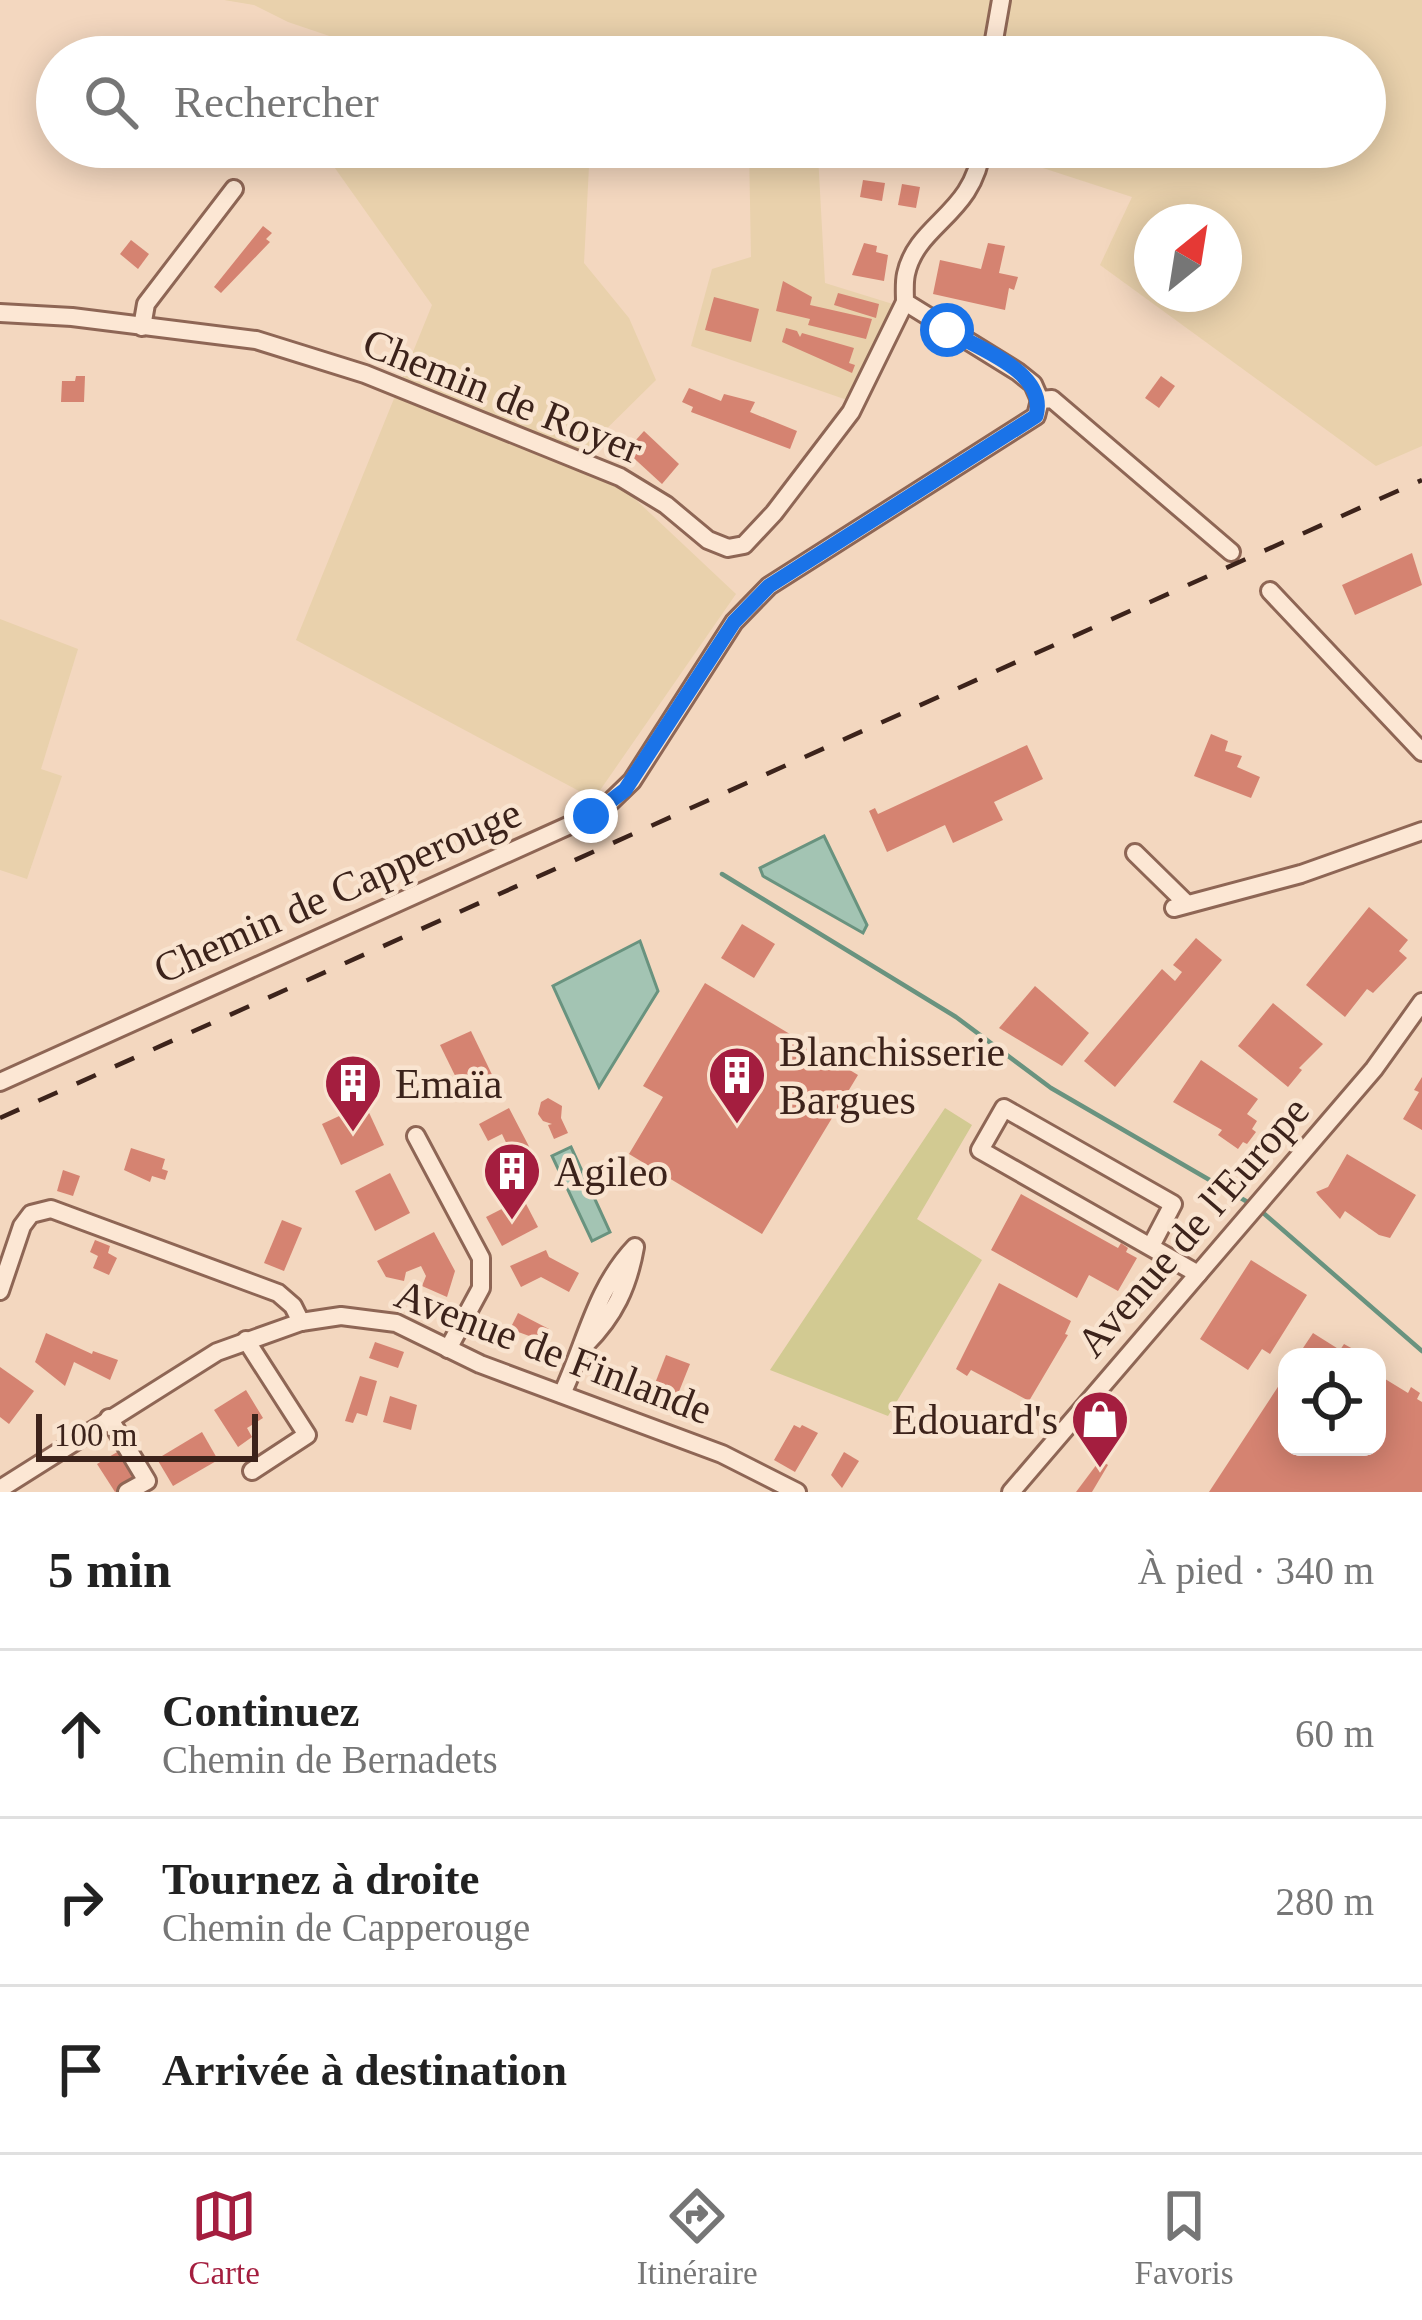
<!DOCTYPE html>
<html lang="fr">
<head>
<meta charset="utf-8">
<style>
	body { margin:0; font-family:"Times New Roman",serif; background:#f2f2f2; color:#222 }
	.controls { position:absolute; right:36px; bottom:36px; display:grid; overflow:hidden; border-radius:24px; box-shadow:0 6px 30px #0003 }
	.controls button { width:108px; height:108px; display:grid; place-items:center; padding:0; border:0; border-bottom:3px solid #e0e0e0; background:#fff; color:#222; font:60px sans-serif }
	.compass { position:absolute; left:1134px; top:204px; width:108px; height:108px; border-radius:50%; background:#fff; box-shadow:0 6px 30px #0003; rotate:30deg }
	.scale { position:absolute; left:36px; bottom:30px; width:222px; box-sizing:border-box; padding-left:12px; border:6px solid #3c231b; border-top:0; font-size:33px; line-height:42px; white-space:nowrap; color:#3c231b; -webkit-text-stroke:9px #f9e4d0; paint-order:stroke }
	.stop { position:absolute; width:36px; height:36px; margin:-27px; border:9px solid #1a73e8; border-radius:50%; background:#fff }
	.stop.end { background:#1a73e8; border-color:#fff; box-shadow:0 3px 12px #0008 }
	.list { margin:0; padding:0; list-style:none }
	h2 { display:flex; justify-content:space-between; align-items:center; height:156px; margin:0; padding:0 48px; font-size:51px }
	h2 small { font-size:39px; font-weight:400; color:#767676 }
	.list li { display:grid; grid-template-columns:78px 1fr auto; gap:36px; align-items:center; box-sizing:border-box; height:168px; padding:0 48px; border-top:3px solid #e0e0e0 }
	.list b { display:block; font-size:45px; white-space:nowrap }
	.list p { margin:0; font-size:39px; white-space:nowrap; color:#767676 }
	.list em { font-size:39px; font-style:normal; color:#767676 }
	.icon { flex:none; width:66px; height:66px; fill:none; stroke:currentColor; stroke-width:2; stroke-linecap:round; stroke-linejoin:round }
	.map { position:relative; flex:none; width:1422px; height:1492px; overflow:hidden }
	.search { position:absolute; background:#fff; box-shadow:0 6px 30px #0003; left:36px; right:36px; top:36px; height:132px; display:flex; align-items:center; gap:30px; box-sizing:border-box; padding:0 42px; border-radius:66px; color:#767676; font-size:45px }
	.sheet { height:660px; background:#fff }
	nav { display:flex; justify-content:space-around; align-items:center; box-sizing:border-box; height:168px; border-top:3px solid #e0e0e0; background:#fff; font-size:33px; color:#767676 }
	nav a { display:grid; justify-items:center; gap:6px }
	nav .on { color:#a41e3f }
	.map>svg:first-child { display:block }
	.farmland { fill:#e9d1ac; fill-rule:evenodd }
	.green { fill:#d2ca92 }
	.water { fill:#a3c4b3; stroke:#69937f; stroke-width:3 }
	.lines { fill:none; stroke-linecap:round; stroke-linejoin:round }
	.stream { stroke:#69937f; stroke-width:4.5 }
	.building { fill:#d58371 }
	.minor-casing { stroke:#8e6655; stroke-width:22 }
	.minor { stroke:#fce7d4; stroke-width:16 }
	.rail { stroke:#3c231b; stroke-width:4.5; stroke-dasharray:21 21; stroke-linecap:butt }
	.route { stroke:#1a73e8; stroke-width:15 }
	.labels { text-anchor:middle; stroke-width:9; stroke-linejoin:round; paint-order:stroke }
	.street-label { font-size:42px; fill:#3c231b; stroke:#f9e4d0 }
	.poi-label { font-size:42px; fill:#3c231b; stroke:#f9e4d0; text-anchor:start }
</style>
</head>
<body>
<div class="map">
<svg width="1422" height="1492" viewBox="0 0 1422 1492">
	<rect width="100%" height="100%" fill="#f3d7bf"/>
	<!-- farmland -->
	<g class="farmland">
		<path d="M224,0H1422V446L1376,466L1100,265L1132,197L991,151L961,147H1365V57H351L359,46L288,22L254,5ZM1152,222H1224V294H1152Z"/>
		<path d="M320,147H590L584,263L629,318L656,380L584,451L736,594L594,799L296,640L432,305Z"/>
		<path d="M749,147L818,155L825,283L896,305L850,401L691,346L712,269L751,257Z"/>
		<path d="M0,619L78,649L41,769L62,776L27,879L0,870Z"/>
	</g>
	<!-- green -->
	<path class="green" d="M945,1108L972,1125L917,1219L982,1260L888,1416L770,1370Z"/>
	<!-- water -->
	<g class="water">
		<path d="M824,836L867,925L863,933L763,876L760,868Z"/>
		<path d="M640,941L658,991L599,1087L553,986Z"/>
		<path d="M571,1147L610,1232L592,1241L552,1156Z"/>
	</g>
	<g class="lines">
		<!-- stream -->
		<g class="stream">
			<path d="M722,874L956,1017L1051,1088L1251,1204"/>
			<path d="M1261,1211L1422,1351"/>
		</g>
	</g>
	<!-- building -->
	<g class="building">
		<path d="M863,180L885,183L882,201L860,197Z"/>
		<path d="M902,184L920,187L916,208L898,205Z"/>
		<path d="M263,226L272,233L266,239L270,242L221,293L214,287Z"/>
		<path d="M131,240L149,254L138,269L120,254Z"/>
		<path d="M864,243L877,246L876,252L888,255L884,281L852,275Z"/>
		<path d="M988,243L1005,246L999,273L1018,277L1014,290L1009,288L1005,310L933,294L940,260L981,269Z"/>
		<path d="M783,281L812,297L810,305L872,319L866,339L808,325L810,319L776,311Z"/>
		<path d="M838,293L879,304L876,318L834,305Z"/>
		<path d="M714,297L759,309L751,342L705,330Z"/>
		<path d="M786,328L797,331L800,337L802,333L854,348L849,363L855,365L852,373L782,342Z"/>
		<path d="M76,376H85L84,402H61L62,381H75Z"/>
		<path d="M1161,376L1175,386L1159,408L1145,398Z"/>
		<path d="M689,388L721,401L724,394L755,402L750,412L797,431L790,449L691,412L693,407L682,402Z"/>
		<path d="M644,431L679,464L662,484L626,451Z"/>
		<path d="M1412,553L1422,585L1355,615L1342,585Z"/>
		<path d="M1211,734L1228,741L1225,751L1242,756L1237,767L1260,777L1251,798L1194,776Z"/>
		<path d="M1027,745L1043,779L994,802L1003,820L953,843L945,825L887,852L869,811L875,808L878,814Z"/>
		<path d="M1369,907L1408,940L1399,951L1407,958L1373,993L1367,989L1345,1017L1306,985Z"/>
		<path d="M742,924L775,944L754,978L721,958Z"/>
		<path d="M1196,938L1222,960L1115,1087L1084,1061L1162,969L1175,981L1182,972L1173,965Z"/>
		<path d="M705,983L858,1075L762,1234L629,1154L663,1097L643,1086Z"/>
		<path d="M1035,986L1089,1033L1062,1066L999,1028Z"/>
		<path d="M1273,1003L1323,1044L1299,1068L1302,1070L1288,1087L1238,1046Z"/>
		<path d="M471,1031L497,1085L467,1100L440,1045Z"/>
		<path d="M1201,1060L1258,1099L1247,1114L1257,1121L1252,1129L1256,1132L1247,1144L1243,1142L1238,1149L1218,1135L1222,1130L1173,1102Z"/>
		<path d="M1422,1077V1130L1403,1119L1419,1092L1414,1090Z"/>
		<path d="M548,1098L562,1106L561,1118L568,1133L554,1139L548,1125L552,1124L543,1121L538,1114L541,1102Z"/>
		<path d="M365,1104L384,1145L341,1165L322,1124Z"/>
		<path d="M509,1108L535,1158L513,1169L506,1155L511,1153L502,1134L488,1141L479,1124Z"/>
		<path d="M131,1148L165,1159L162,1169L168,1171L165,1180L152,1176L150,1182L124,1170Z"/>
		<path d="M1347,1154L1416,1195L1390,1238L1379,1235L1345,1211L1340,1219L1318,1195L1316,1192L1328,1187Z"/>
		<path d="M63,1170L80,1176L73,1196L57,1191Z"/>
		<path d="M390,1173L410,1213L375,1231L355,1191Z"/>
		<path d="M1021,1194L1118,1248L1121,1243L1128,1248L1126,1252L1137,1258L1118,1291L1089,1275L1077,1298L991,1250Z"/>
		<path d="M523,1198L538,1227L502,1246L486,1217Z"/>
		<path d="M282,1220L302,1228L284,1271L264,1263Z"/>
		<path d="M434,1232L455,1271L447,1297L422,1286L426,1276L421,1266L406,1272L404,1281L386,1277L377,1261Z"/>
		<path d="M95,1240L110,1246L108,1253L117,1258L109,1275L93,1268L98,1256L90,1252Z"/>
		<path d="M546,1250L549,1257L579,1273L569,1292L541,1277L521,1287L510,1266Z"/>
		<path d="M1251,1260L1307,1295L1270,1354L1262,1349L1248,1370L1200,1339Z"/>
		<path d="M999,1283L1071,1321L1065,1334L1068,1335L1029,1401L971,1370L967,1376L956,1369Z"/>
		<path d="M518,1313L549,1329L543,1341L510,1329Z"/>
		<path d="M46,1333L92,1354L93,1351L118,1360L110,1380L74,1362L65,1386L35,1362Z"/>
		<path d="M1313,1333L1340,1350L1344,1344L1353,1349L1349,1357H1297Z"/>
		<path d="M375,1342L404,1352L398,1368L369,1358Z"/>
		<path d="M666,1355L690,1364L678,1394L654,1386Z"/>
		<path d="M0,1367L34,1391L9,1424L0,1417Z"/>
		<path d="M1287,1373V1447H1377V1374L1408,1393L1411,1387L1420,1393L1417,1399L1422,1402V1492H1209Z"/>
		<path d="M360,1376L377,1381L367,1416L357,1413L353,1423L345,1421Z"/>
		<path d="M246,1390L263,1418L247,1428L252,1437L238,1447L214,1410Z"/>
		<path d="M390,1396L417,1405L411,1430L383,1422Z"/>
		<path d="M794,1425L800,1428L802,1425L818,1433L795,1472L774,1460Z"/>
		<path d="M202,1432L218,1460L173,1486L157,1459Z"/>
		<path d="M124,1448L142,1477L115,1492L97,1464Z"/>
		<path d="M844,1452L859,1461L842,1488L831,1475Z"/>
		<path d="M1100,1460L1108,1465L1092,1492H1076Z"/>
	</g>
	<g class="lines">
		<defs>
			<g id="minor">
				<path d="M991,57L1001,0"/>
				<path d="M982,147C974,215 917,223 906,274C904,283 905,294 905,302L1018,372L1033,384L1040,400L1052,399L1231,552"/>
				<path d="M0,313L72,317L256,340L365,374L620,477L666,505L708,540L728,548L744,545L774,513L851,412L905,302"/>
				<path d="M142,327L146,304L234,189"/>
				<path d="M1270,591L1422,752"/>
				<path d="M1135,853L1186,903"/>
				<path d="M1174,908L1301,874L1422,831"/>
				<path d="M0,1082L601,811L632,781L734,622L769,586L1036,416L1040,400"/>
				<path d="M416,1136L481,1258V1288L448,1349"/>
				<path d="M1151,1246L1173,1204L1004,1108L980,1150L1198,1274"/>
				<path d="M0,1291L22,1226L31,1214L51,1209L278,1293L293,1306L301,1322"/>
				<path d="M246,1340L307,1435L252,1471"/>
				<path d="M562,1394C586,1343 595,1289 635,1247C628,1287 614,1316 586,1344"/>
				<path d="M109,1418L147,1481L127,1492"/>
				<path d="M0,1489L217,1352L301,1322L341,1316L396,1323L480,1364L722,1454L797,1492"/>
				<path d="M1011,1492L1374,1069L1422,1002"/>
			</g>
		</defs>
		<!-- minor casing -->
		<use href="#minor" class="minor-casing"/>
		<!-- minor -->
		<use href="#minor" class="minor"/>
		<!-- rail -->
		<path class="rail" d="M0,1118L1422,480"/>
	</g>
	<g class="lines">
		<!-- route -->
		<path class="route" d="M591,816L625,790L734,622L769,586L1036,416C1048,372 979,349 947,330"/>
	</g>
	<!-- icons -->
	<defs>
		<symbol id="building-pin" viewBox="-11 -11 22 30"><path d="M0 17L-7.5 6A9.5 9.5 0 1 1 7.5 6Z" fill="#a41e3f" stroke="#f9e4d0"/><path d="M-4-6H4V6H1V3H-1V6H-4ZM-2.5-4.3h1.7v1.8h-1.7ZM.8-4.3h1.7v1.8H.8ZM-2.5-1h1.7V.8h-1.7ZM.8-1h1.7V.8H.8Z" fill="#fff"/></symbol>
		<symbol id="shop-pin" viewBox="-11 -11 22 30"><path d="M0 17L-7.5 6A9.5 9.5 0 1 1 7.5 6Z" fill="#a41e3f" stroke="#f9e4d0"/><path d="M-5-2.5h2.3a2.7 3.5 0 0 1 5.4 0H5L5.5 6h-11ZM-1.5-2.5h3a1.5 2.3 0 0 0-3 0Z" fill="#fff"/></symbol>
	</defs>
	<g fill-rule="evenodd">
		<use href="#building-pin" x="704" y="1042" width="66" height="90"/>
		<use href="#building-pin" x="320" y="1050" width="66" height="90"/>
		<use href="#building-pin" x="479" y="1138" width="66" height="90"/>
		<use href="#shop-pin" x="1067" y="1386" width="66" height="90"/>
	</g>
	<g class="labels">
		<!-- street labels -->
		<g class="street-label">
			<text transform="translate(503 395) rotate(22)" y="15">Chemin de Royer</text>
			<text transform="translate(337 890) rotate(-24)" y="15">Chemin de Capperouge</text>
			<text transform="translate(1192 1226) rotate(-49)" y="15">Avenue de l'Europe</text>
			<text transform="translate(554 1351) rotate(21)" y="15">Avenue de Finlande</text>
		</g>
		<!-- poi labels -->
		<g class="poi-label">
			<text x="779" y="1066">Blanchisserie<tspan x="779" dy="48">Bargues</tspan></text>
			<text x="395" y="1098">Emaïa</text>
			<text x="554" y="1186">Agileo</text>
			<text x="1058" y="1434" text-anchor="end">Edouard's</text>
		</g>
	</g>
</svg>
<div class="controls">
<button><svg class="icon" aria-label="locate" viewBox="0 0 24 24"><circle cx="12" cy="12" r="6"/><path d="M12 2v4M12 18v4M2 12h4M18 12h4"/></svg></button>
</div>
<svg class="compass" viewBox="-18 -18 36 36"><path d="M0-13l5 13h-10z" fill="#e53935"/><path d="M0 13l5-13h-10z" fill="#767676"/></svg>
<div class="scale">100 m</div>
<div class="stop" style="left:947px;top:330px"></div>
<div class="stop end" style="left:591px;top:816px"></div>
<div class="search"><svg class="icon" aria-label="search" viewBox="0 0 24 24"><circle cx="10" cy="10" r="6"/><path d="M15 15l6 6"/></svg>Rechercher</div>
</div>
<section class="sheet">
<h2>5 min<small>À pied · 340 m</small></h2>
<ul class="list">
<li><svg class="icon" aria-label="ahead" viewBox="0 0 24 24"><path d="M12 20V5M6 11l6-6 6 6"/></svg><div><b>Continuez</b><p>Chemin de Bernadets</p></div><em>60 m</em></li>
<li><svg class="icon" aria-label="right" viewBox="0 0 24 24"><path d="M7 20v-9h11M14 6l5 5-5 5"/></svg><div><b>Tournez à droite</b><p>Chemin de Capperouge</p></div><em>280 m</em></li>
<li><svg class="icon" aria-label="arrive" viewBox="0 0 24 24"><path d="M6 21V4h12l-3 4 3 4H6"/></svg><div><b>Arrivée à destination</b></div></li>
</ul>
</section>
<nav>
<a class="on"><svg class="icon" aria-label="map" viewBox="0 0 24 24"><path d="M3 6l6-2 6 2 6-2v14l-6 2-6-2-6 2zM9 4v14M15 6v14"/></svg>Carte</a>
<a><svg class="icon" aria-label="directions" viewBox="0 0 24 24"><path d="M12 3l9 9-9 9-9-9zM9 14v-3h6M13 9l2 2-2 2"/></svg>Itinéraire</a>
<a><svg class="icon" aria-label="saved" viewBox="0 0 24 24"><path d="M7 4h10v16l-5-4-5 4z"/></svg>Favoris</a>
</nav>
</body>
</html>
